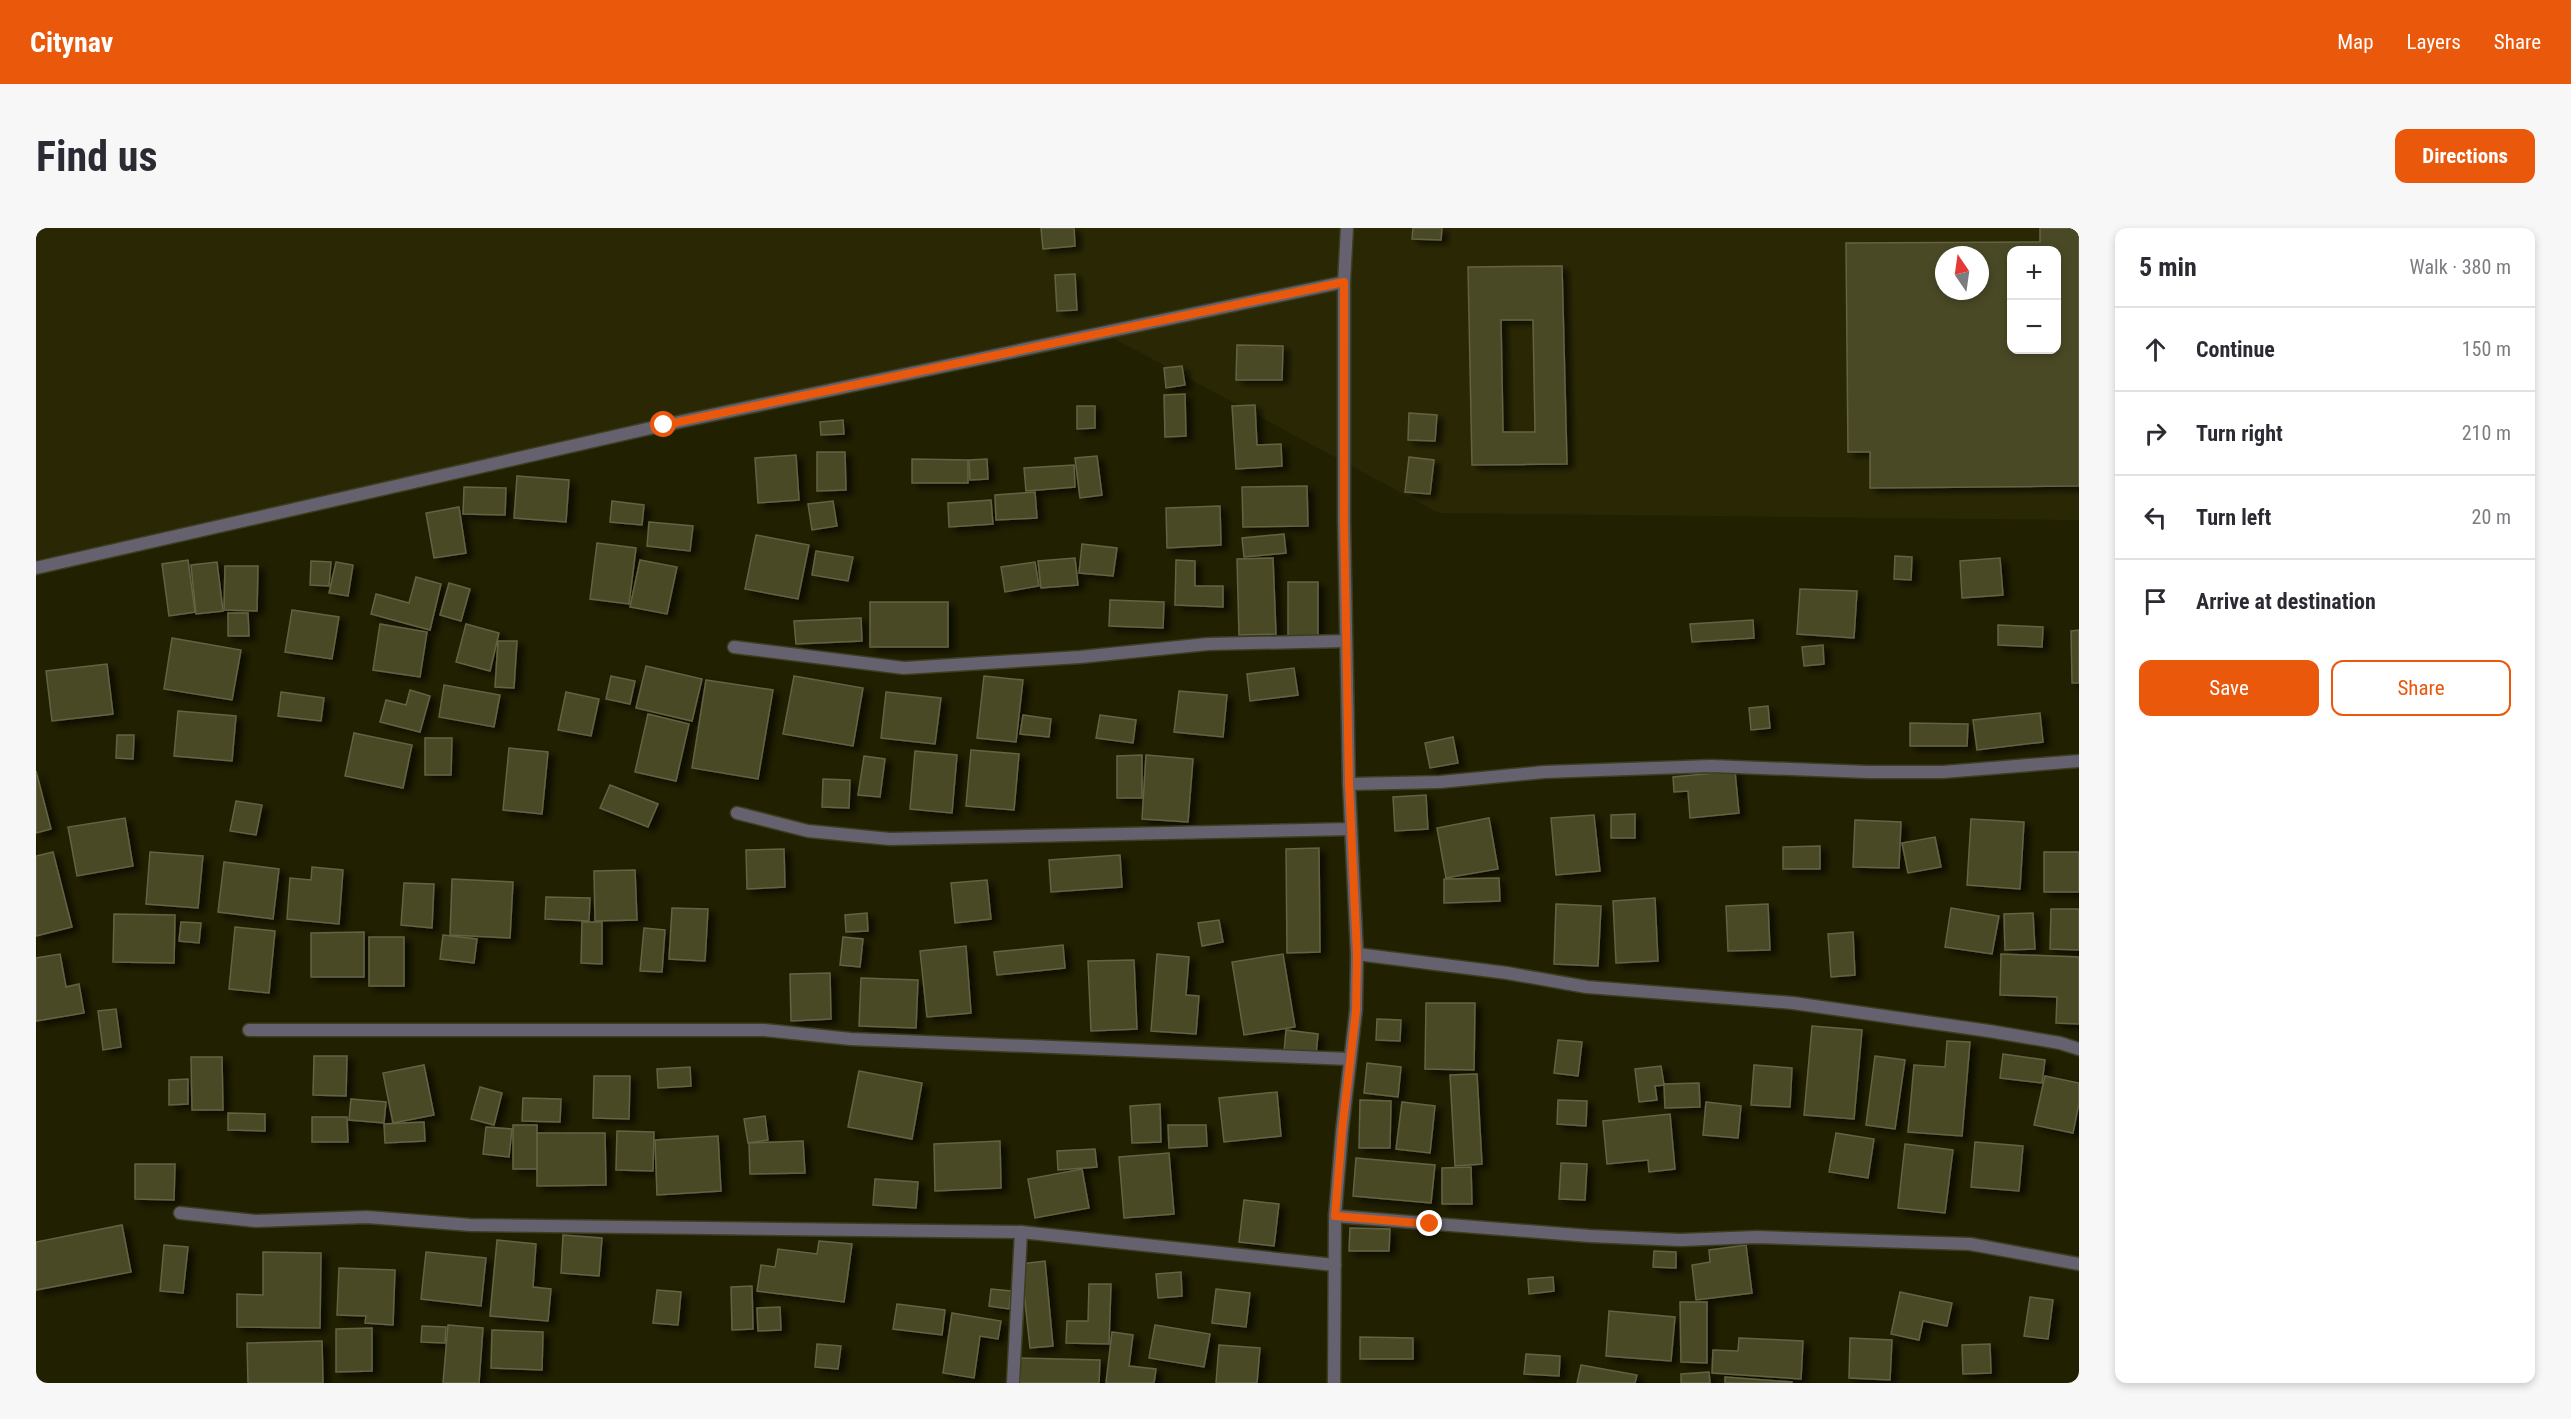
<!DOCTYPE html>
<html lang="en">
<head>
<meta charset="utf-8">
<style>
	body { margin:0; font-family:"Roboto Condensed",sans-serif; background:#f7f7f7; color:#2b2b33 }
	.controls { position:absolute; right:18px; top:18px; display:grid; overflow:hidden; border-radius:12px; box-shadow:0 3px 9px #0003 }
	.controls button { width:54px; height:54px; display:grid; place-items:center; padding:0; border:0; border-bottom:2px solid #e1e1e2; background:#fff; color:#2b2b33; font:30px sans-serif }
	.compass { position:absolute; left:1899px; top:18px; width:54px; height:54px; border-radius:50%; background:#fff; box-shadow:0 3px 9px #0003; rotate:347deg }
	.stop { position:absolute; width:18px; height:18px; margin:-14px; border:4px solid #ea580c; border-radius:50%; background:#fff }
	.stop.end { background:#ea580c; border-color:#fff; box-shadow:0 2px 6px #0008 }
	.list { margin:0; padding:0; list-style:none }
	h2 { display:flex; justify-content:space-between; align-items:center; height:78px; margin:0; padding:0 24px; font-size:26px }
	h2 small { font-size:20px; font-weight:400; color:#7c7c81 }
	.list li { display:grid; grid-template-columns:39px 1fr auto; gap:18px; align-items:center; box-sizing:border-box; height:84px; padding:0 24px; border-top:2px solid #e1e1e2 }
	.list b { display:block; font-size:22px; white-space:nowrap }
	.list em { font-size:20px; font-style:normal; color:#7c7c81 }
	.actions { display:flex; gap:12px; padding:18px 24px }
	.actions a { flex:1; padding:14px 0; border:2px solid #ea580c; border-radius:12px; text-align:center; font-size:21px; color:#ea580c }
	.actions .main { background:#ea580c; color:#fff }
	.icon { flex:none; width:33px; height:33px; fill:none; stroke:currentColor; stroke-width:2; stroke-linecap:round; stroke-linejoin:round }
	.map { position:relative; flex:none; width:2043px; height:1155px; overflow:hidden; border-radius:12px }
	header { display:flex; align-items:center; gap:36px; box-sizing:border-box; height:84px; padding:0 30px; background:#ea580c; color:#fff }
	header strong { font-size:28px }
	nav { display:flex; gap:33px; margin-inline-start:auto; font-size:21px }
	.intro { display:flex; align-items:center; justify-content:space-between; box-sizing:border-box; height:144px; padding:0 36px }
	h1 { margin:0; font-size:42px }
	.button { padding:15px 27px; border-radius:12px; background:#ea580c; color:#fff; font-size:21px; font-weight:700 }
	main { display:flex; gap:36px; padding:0 36px }
	aside { flex:1; background:#fff; border-radius:12px; box-shadow:0 3px 9px #0003 }
	.map>svg:first-child { display:block }
	.built { fill:#2a2804; fill-rule:evenodd }
	.building { fill:#494828; stroke:#646343; stroke-width:1.5; fill-rule:evenodd; filter:url(#shadow) }
	.lines { fill:none; stroke-linecap:round; stroke-linejoin:round }
	.street-casing { stroke:#3d3d20; stroke-width:15 }
	.street { stroke:#65616f; stroke-width:12 }
	.route { stroke:#ea580c; stroke-width:8 }
</style>
</head>
<body>
<header>
<strong>Citynav</strong>
<nav><a>Map</a><a>Layers</a><a>Share</a></nav>
</header>
<div class="intro"><h1>Find us</h1><a class="button">Directions</a></div>
<main>
<div class="map">
<svg width="2043" height="1155" viewBox="0 0 2043 1155">
	<defs>
		<filter id="shadow"><feDropShadow dx="6" dy="4" stdDeviation="3" flood-color="#0009"/></filter>
	</defs>
	<rect width="100%" height="100%" fill="#212001"/>
	<!-- built -->
	<path class="built" d="M0,0H2043V292L1403,285L1066,104L0,332ZM1976,22H2020V122H1976ZM1908,27H1944V63H1908Z"/>
	<!-- building -->
	<g class="building">
		<path d="M1005,0H1038L1039,18L1007,21Z"/>
		<path d="M1377,0H1406L1405,12L1376,11Z"/>
		<path d="M2004,0H2043V258L1834,260V224H1812L1810,15L2004,14ZM1976,22H2020V122H1976ZM1908,27H1944V63H1908Z"/>
		<path d="M1526,38L1531,236L1436,237L1432,39ZM1465,92H1497L1499,204H1467Z"/>
		<path d="M1039,46L1041,82L1021,83L1019,47Z"/>
		<path d="M1201,117L1247,118L1246,152H1200Z"/>
		<path d="M1146,138L1149,157L1130,160L1128,140Z"/>
		<path d="M1149,166L1150,208L1129,209L1128,167Z"/>
		<path d="M1219,177L1221,217L1245,216L1246,238L1200,241L1196,178Z"/>
		<path d="M1041,178H1059V200L1041,201Z"/>
		<path d="M1373,185L1401,187L1399,213L1372,212Z"/>
		<path d="M807,192L808,206L785,207L784,194Z"/>
		<path d="M781,224H809L810,262L781,263Z"/>
		<path d="M760,227L763,272L722,275L719,230Z"/>
		<path d="M1061,228L1066,267L1044,270L1039,230Z"/>
		<path d="M1373,229L1398,232L1394,266L1369,264Z"/>
		<path d="M876,231L932,232V255H876Z"/>
		<path d="M951,231L952,251L934,252L933,232Z"/>
		<path d="M1038,237L1039,259L990,263L988,240Z"/>
		<path d="M481,248L533,252L530,294L478,290Z"/>
		<path d="M1271,258L1272,298L1207,299L1206,259Z"/>
		<path d="M428,259L470,260L469,287L427,286Z"/>
		<path d="M999,264L1001,290L960,292L959,267Z"/>
		<path d="M955,272L957,296L913,299L912,275Z"/>
		<path d="M576,273L608,277L606,297L574,294Z"/>
		<path d="M797,273L801,298L776,302L772,276Z"/>
		<path d="M1184,278L1185,317L1131,320L1130,280Z"/>
		<path d="M423,279L430,325L398,330L390,285Z"/>
		<path d="M613,294L657,298L654,323L611,318Z"/>
		<path d="M1248,306L1250,325L1208,329L1206,310Z"/>
		<path d="M720,307L773,317L762,371L709,361Z"/>
		<path d="M561,315L600,320L593,376L554,371Z"/>
		<path d="M1046,316L1081,320L1077,348L1043,345Z"/>
		<path d="M780,323L817,329L812,353L776,347Z"/>
		<path d="M1859,328L1876,329L1875,352L1858,351Z"/>
		<path d="M1039,330L1042,357L1005,360L1002,333Z"/>
		<path d="M1237,330L1240,406L1203,407L1201,331Z"/>
		<path d="M1964,330L1967,367L1926,370L1924,333Z"/>
		<path d="M152,332L159,384L133,388L126,336Z"/>
		<path d="M604,332L641,339L631,386L594,379Z"/>
		<path d="M1140,332L1159,333V358H1187V379L1139,377Z"/>
		<path d="M275,333L295,334L293,358L274,357Z"/>
		<path d="M181,334L187,383L160,386L155,337Z"/>
		<path d="M300,334L317,337L312,368L293,365Z"/>
		<path d="M999,334L1003,358L969,364L965,339Z"/>
		<path d="M189,338H222L221,383L188,382Z"/>
		<path d="M380,349L405,356L394,402L335,386L340,366L373,375Z"/>
		<rect x="1252" y="354" width="30" height="55"/>
		<path d="M413,355L434,361L425,393L404,387Z"/>
		<path d="M1764,361L1821,363L1818,410L1761,406Z"/>
		<path d="M1074,372L1128,374L1127,400L1073,398Z"/>
		<rect x="834" y="374" width="78" height="45"/>
		<path d="M256,382L303,389L296,431L249,424Z"/>
		<path d="M192,385H212L213,408H192Z"/>
		<path d="M825,390L826,413L760,416L758,393Z"/>
		<path d="M1717,392L1718,410L1656,414L1654,396Z"/>
		<path d="M344,396L391,404L384,449L337,442Z"/>
		<path d="M430,396L463,405L454,443L420,434Z"/>
		<path d="M1962,397L2007,399L2006,419L1962,417Z"/>
		<path d="M2043,402V455H2036L2035,403Z"/>
		<path d="M136,410L205,422L196,472L128,461Z"/>
		<path d="M462,413H481L478,460L459,459Z"/>
		<path d="M1787,417L1788,436L1768,438L1766,419Z"/>
		<path d="M71,436L77,486L16,493L10,443Z"/>
		<path d="M610,438L666,451L656,493L600,480Z"/>
		<path d="M1258,440L1262,467L1214,473L1211,446Z"/>
		<path d="M575,448L599,453L594,476L570,471Z"/>
		<path d="M758,448L827,460L817,518L747,506Z"/>
		<path d="M948,448L987,452L980,514L941,510Z"/>
		<path d="M670,452L737,462L722,551L656,540Z"/>
		<path d="M408,457L464,467L458,499L403,489Z"/>
		<path d="M374,462L394,468L384,504L344,494L350,472L370,477Z"/>
		<path d="M1143,463L1191,467L1187,509L1138,504Z"/>
		<path d="M245,464L288,470L285,493L242,488Z"/>
		<path d="M530,464L563,471L555,508L522,502Z"/>
		<path d="M850,464L905,470L899,516L845,510Z"/>
		<path d="M1732,478L1734,500L1715,502L1713,480Z"/>
		<path d="M142,483L200,488L196,533L138,528Z"/>
		<path d="M2004,485L2007,514L1941,522L1937,492Z"/>
		<path d="M612,486L653,496L640,553L599,544Z"/>
		<path d="M987,487L1015,491L1013,509L984,506Z"/>
		<path d="M1064,487L1100,492L1097,515L1060,510Z"/>
		<path d="M1874,495L1932,496L1931,518H1874Z"/>
		<path d="M318,505L376,517L367,560L309,548Z"/>
		<path d="M81,507H98L97,531L80,530Z"/>
		<path d="M1417,509L1422,535L1394,540L1389,515Z"/>
		<path d="M389,510H416L415,547H389Z"/>
		<path d="M473,520L512,524L506,586L467,582Z"/>
		<path d="M935,522L983,526L978,582L930,578Z"/>
		<path d="M879,523L921,527L916,585L874,581Z"/>
		<path d="M1106,527V570H1081V528Z"/>
		<path d="M1110,527L1157,531L1152,594L1106,591Z"/>
		<path d="M828,528L849,531L844,569L822,567Z"/>
		<path d="M0,543L15,601L0,605Z"/>
		<path d="M1699,543L1703,585L1654,590L1652,563L1638,564L1637,549Z"/>
		<path d="M787,551L814,552L813,580L786,579Z"/>
		<path d="M574,557L622,576L612,599L564,580Z"/>
		<path d="M1390,567L1392,601L1359,603L1357,569Z"/>
		<path d="M200,573L226,577L220,607L194,603Z"/>
		<path d="M1599,586V610H1575V587Z"/>
		<path d="M1558,587L1564,643L1520,647L1515,590Z"/>
		<path d="M89,590L97,638L41,648L32,599Z"/>
		<path d="M1453,590L1462,641L1410,650L1401,600Z"/>
		<path d="M1935,591L1988,594L1984,661L1931,657Z"/>
		<path d="M1819,592L1865,594L1863,640L1817,639Z"/>
		<path d="M1899,609L1905,639L1872,645L1866,615Z"/>
		<path d="M1784,618V641H1747V619Z"/>
		<path d="M1283,620L1284,724L1251,725L1250,621Z"/>
		<path d="M748,621L749,659L711,661L710,622Z"/>
		<path d="M17,624L36,699L0,708V628Z"/>
		<path d="M114,624L167,628L162,680L110,676Z"/>
		<rect x="2008" y="624" width="35" height="40"/>
		<path d="M1084,627L1086,659L1015,664L1013,632Z"/>
		<path d="M188,634L243,641L237,691L182,684Z"/>
		<path d="M276,639L307,642L303,696L251,691L254,650L275,652Z"/>
		<path d="M599,642L601,692L559,693L558,643Z"/>
		<path d="M1463,650L1464,673L1408,675V651Z"/>
		<path d="M416,651L477,654L474,710L414,707Z"/>
		<path d="M951,652L955,691L919,695L915,655Z"/>
		<path d="M368,655L398,656L396,700L365,697Z"/>
		<path d="M510,669L554,670L553,693L509,691Z"/>
		<path d="M1619,670L1622,733L1580,735L1577,673Z"/>
		<path d="M1520,676L1565,678L1562,738L1518,736Z"/>
		<path d="M1732,676L1734,722L1692,723L1690,678Z"/>
		<path d="M636,680L672,681L669,733L633,731Z"/>
		<path d="M1915,680L1963,688L1956,726L1909,719Z"/>
		<path d="M2015,681H2043V722L2014,721Z"/>
		<path d="M831,685L832,703L810,704L809,687Z"/>
		<path d="M1997,685L1999,721L1969,722L1968,686Z"/>
		<path d="M78,686L139,687L138,735L77,734Z"/>
		<path d="M1183,692L1187,714L1166,718L1162,695Z"/>
		<path d="M145,694L165,695L163,715L143,713Z"/>
		<path d="M546,694H566V736L545,735Z"/>
		<path d="M199,699L239,703L233,765L193,761Z"/>
		<path d="M608,700L629,702L626,744L604,743Z"/>
		<path d="M328,704V749H275V705Z"/>
		<path d="M1817,704L1819,747L1795,749L1792,706Z"/>
		<path d="M407,707L441,711L438,735L404,731Z"/>
		<rect x="333" y="709" width="35" height="49"/>
		<path d="M807,709L827,711L824,739L804,737Z"/>
		<path d="M1027,717L1029,740L961,747L958,724Z"/>
		<path d="M930,718L935,785L891,789L884,723Z"/>
		<path d="M24,726L30,759L43,756L48,785L0,793V730Z"/>
		<path d="M1121,726L1153,729L1150,767L1163,768L1160,806L1115,803Z"/>
		<path d="M1247,726L1259,799L1208,807L1196,734Z"/>
		<path d="M1965,726L2043,729V796L2020,795L2021,769L1964,767Z"/>
		<path d="M1098,732L1101,801L1055,803L1052,733Z"/>
		<path d="M794,745L795,791L755,793L754,746Z"/>
		<path d="M825,750L882,752L880,800L823,798Z"/>
		<path d="M1390,775H1439L1438,842L1389,841Z"/>
		<path d="M80,781L85,819L67,822L62,783Z"/>
		<path d="M1341,791L1365,792L1364,813L1340,812Z"/>
		<path d="M1776,798L1826,802L1818,891L1768,887Z"/>
		<path d="M1250,802L1282,806L1280,827L1248,824Z"/>
		<path d="M1522,812L1546,814L1542,848L1518,845Z"/>
		<path d="M1911,813L1934,814L1926,908L1872,904L1878,837L1909,839Z"/>
		<path d="M1967,826L2009,832L2006,855L1964,850Z"/>
		<path d="M278,828H311L310,868L277,867Z"/>
		<path d="M1839,828L1869,832L1859,901L1830,897Z"/>
		<path d="M155,829H186L187,882H156Z"/>
		<path d="M1331,835L1365,839L1362,869L1328,865Z"/>
		<path d="M388,837L398,887L357,895L347,845Z"/>
		<path d="M1718,837L1756,840L1754,879L1715,877Z"/>
		<path d="M1625,838L1628,857L1619,858L1621,872L1603,874L1599,841Z"/>
		<path d="M654,839L655,858L622,860L621,841Z"/>
		<path d="M823,843L886,855L876,911L812,899Z"/>
		<path d="M1441,846L1446,936L1419,938L1414,847Z"/>
		<path d="M558,848H594L593,891L557,890Z"/>
		<path d="M2009,848L2043,855V875L2037,905L1998,897Z"/>
		<path d="M152,851V876L133,877V852Z"/>
		<path d="M1663,855L1664,879L1629,880L1628,856Z"/>
		<path d="M444,859L466,865L458,897L435,891Z"/>
		<path d="M1241,864L1245,908L1188,914L1183,870Z"/>
		<path d="M487,870L525,871L524,894L486,893Z"/>
		<path d="M315,871L350,874L348,895L313,892Z"/>
		<path d="M1324,872L1355,873L1354,920H1323Z"/>
		<path d="M1522,872L1551,873L1550,898L1521,896Z"/>
		<path d="M1366,874L1399,878L1394,925L1360,921Z"/>
		<path d="M1670,874L1705,878L1702,910L1667,907Z"/>
		<path d="M1124,876L1125,914L1096,915L1094,878Z"/>
		<path d="M192,885L229,886V903L192,902Z"/>
		<path d="M1634,886L1639,941L1613,944L1612,932L1571,936L1567,893Z"/>
		<path d="M729,888L732,912L712,915L708,891Z"/>
		<path d="M276,889H311L312,914H276Z"/>
		<path d="M388,894L389,913L349,915L348,896Z"/>
		<rect x="477" y="897" width="24" height="44"/>
		<path d="M1132,897H1170L1171,918L1133,920Z"/>
		<path d="M450,899L476,901L473,929L447,926Z"/>
		<path d="M581,903L618,904L617,943L580,942Z"/>
		<path d="M501,905H569L570,957L501,958Z"/>
		<path d="M1800,905L1838,911L1832,950L1793,944Z"/>
		<path d="M682,908L685,963L621,967L619,912Z"/>
		<path d="M767,913L769,945L714,946L713,915Z"/>
		<path d="M964,913L965,960L899,963L898,916Z"/>
		<path d="M1939,914L1987,918L1983,963L1935,959Z"/>
		<path d="M1869,916L1917,922L1909,985L1862,980Z"/>
		<path d="M1059,921L1061,939L1022,942L1021,923Z"/>
		<path d="M1133,925L1138,986L1088,990L1083,929Z"/>
		<path d="M1320,930L1399,937L1395,975L1317,968Z"/>
		<path d="M1525,935L1551,936L1549,972L1523,971Z"/>
		<path d="M99,936H139L138,972L99,971Z"/>
		<path d="M1435,939L1436,976H1406V940Z"/>
		<path d="M1046,941L1053,980L999,990L992,951Z"/>
		<path d="M839,951L882,954L880,980L837,977Z"/>
		<path d="M1208,972L1243,976L1238,1018L1203,1014Z"/>
		<path d="M86,997L95,1044L0,1062V1014Z"/>
		<path d="M1314,1000L1354,1001L1353,1023H1313Z"/>
		<path d="M527,1007L566,1010L563,1048L525,1045Z"/>
		<path d="M461,1012L500,1016L497,1059L515,1061L512,1093L454,1088Z"/>
		<path d="M783,1013L816,1016L808,1074L721,1063L725,1037L739,1039L742,1021L781,1026Z"/>
		<path d="M128,1017L152,1019L147,1065L124,1063Z"/>
		<path d="M1710,1017L1716,1065L1660,1072L1656,1037L1674,1034L1673,1022Z"/>
		<path d="M1618,1023L1640,1024V1040L1617,1039Z"/>
		<path d="M227,1024L285,1025L284,1100L201,1099V1066L227,1067Z"/>
		<path d="M390,1024L450,1030L445,1078L385,1071Z"/>
		<path d="M1009,1033L1017,1118L994,1120L985,1036Z"/>
		<path d="M303,1040L359,1042L357,1097L329,1095L330,1088L301,1087Z"/>
		<path d="M1145,1044L1146,1068L1122,1070L1120,1046Z"/>
		<path d="M1517,1049L1518,1063L1493,1066L1492,1051Z"/>
		<path d="M1053,1056H1075L1073,1116L1030,1115L1031,1093H1052Z"/>
		<path d="M716,1058L717,1101L696,1102L695,1059Z"/>
		<path d="M955,1061L975,1063L973,1081L953,1078Z"/>
		<path d="M1180,1061L1214,1065L1210,1099L1176,1095Z"/>
		<path d="M621,1062L645,1064L642,1097L617,1095Z"/>
		<path d="M1864,1064L1916,1075L1911,1098L1887,1093L1883,1112L1855,1106Z"/>
		<path d="M1994,1069L2017,1072L2012,1111L1988,1108Z"/>
		<path d="M1644,1074H1671V1135L1645,1134Z"/>
		<path d="M861,1076L909,1082L906,1107L857,1101Z"/>
		<path d="M744,1079L745,1102L722,1103L721,1080Z"/>
		<path d="M1573,1083L1639,1089L1635,1133L1570,1128Z"/>
		<path d="M916,1085L965,1093L962,1111L944,1108L938,1150L907,1145Z"/>
		<path d="M412,1097L447,1100L443,1155H407Z"/>
		<path d="M1119,1097L1174,1106L1168,1139L1113,1130Z"/>
		<path d="M386,1098L410,1099L409,1115L385,1114Z"/>
		<path d="M336,1100V1143L300,1144V1101Z"/>
		<path d="M456,1102L507,1104L506,1142L455,1140Z"/>
		<path d="M1076,1104L1097,1107L1093,1138L1120,1141L1118,1155H1070Z"/>
		<path d="M1324,1109L1377,1110V1131H1324Z"/>
		<path d="M1703,1110L1767,1113L1765,1151L1676,1145L1677,1122L1702,1123Z"/>
		<path d="M1814,1110L1856,1112L1854,1152L1813,1150Z"/>
		<path d="M286,1113L287,1155H212L211,1115Z"/>
		<path d="M781,1116L805,1118L802,1141L779,1139Z"/>
		<path d="M1954,1116L1955,1145L1927,1146L1926,1117Z"/>
		<path d="M1183,1117L1224,1120L1221,1155H1180Z"/>
		<path d="M1490,1126L1524,1128L1523,1148L1488,1146Z"/>
		<path d="M984,1130L1064,1132L1063,1155H984Z"/>
		<path d="M1545,1137L1601,1147L1599,1155H1541Z"/>
		<path d="M1673,1144L1674,1155H1645V1146Z"/>
		<path d="M1689,1149L1756,1154V1155H1689Z"/>
	</g>
	<g class="lines">
		<defs>
			<g id="street">
				<path d="M0,340L628,197L1308,54"/>
				<path d="M698,419L868,440L1044,429L1172,416L1310,413"/>
				<path d="M1313,556L1404,554L1508,544L1675,538L1832,544H1907L2043,533"/>
				<path d="M701,585L772,603L854,611L1315,601"/>
				<path d="M1321,726L1471,745L1551,759L1757,775L1953,803L2024,815L2043,821"/>
				<path d="M213,802H728L815,811L1314,831"/>
				<path d="M144,985L220,993L331,989L434,997L985,1004L1299,1037"/>
				<path d="M1299,988L1554,1008L1644,1012L1721,1009L1934,1016L2043,1036"/>
				<path d="M977,1155L985,1004"/>
				<path d="M1298,1155L1299,988L1306,903L1320,782L1321,726L1313,556L1308,293V54L1311,0"/>
			</g>
		</defs>
		<!-- street casing -->
		<use href="#street" class="street-casing"/>
		<!-- street -->
		<use href="#street" class="street"/>
	</g>
	<g class="lines">
		<!-- route -->
		<path class="route" d="M628,197L1308,54V292L1313,555L1321,726L1320,783L1306,903L1299,988L1394,996"/>
	</g>
</svg>
<div class="controls">
<button>+</button>
<button>−</button>
</div>
<svg class="compass" viewBox="-18 -18 36 36"><path d="M0-13l5 13h-10z" fill="#e53935"/><path d="M0 13l5-13h-10z" fill="#7c7c81"/></svg>
<div class="stop" style="left:628px;top:197px"></div>
<div class="stop end" style="left:1394px;top:996px"></div>
</div>
<aside>
<h2>5 min<small>Walk · 380 m</small></h2>
<ul class="list">
<li><svg class="icon" aria-label="ahead" viewBox="0 0 24 24"><path d="M12 20V5M6 11l6-6 6 6"/></svg><div><b>Continue</b></div><em>150 m</em></li>
<li><svg class="icon" aria-label="right" viewBox="0 0 24 24"><path d="M7 20v-9h11M14 6l5 5-5 5"/></svg><div><b>Turn right</b></div><em>210 m</em></li>
<li><svg class="icon" aria-label="left" viewBox="0 0 24 24"><path d="M17 20v-9H6M10 6l-5 5 5 5"/></svg><div><b>Turn left</b></div><em>20 m</em></li>
<li><svg class="icon" aria-label="arrive" viewBox="0 0 24 24"><path d="M6 21V4h12l-3 4 3 4H6"/></svg><div><b>Arrive at destination</b></div></li>
</ul>
<div class="actions"><a class="main">Save</a><a>Share</a></div>
</aside>
</main>
</body>
</html>
